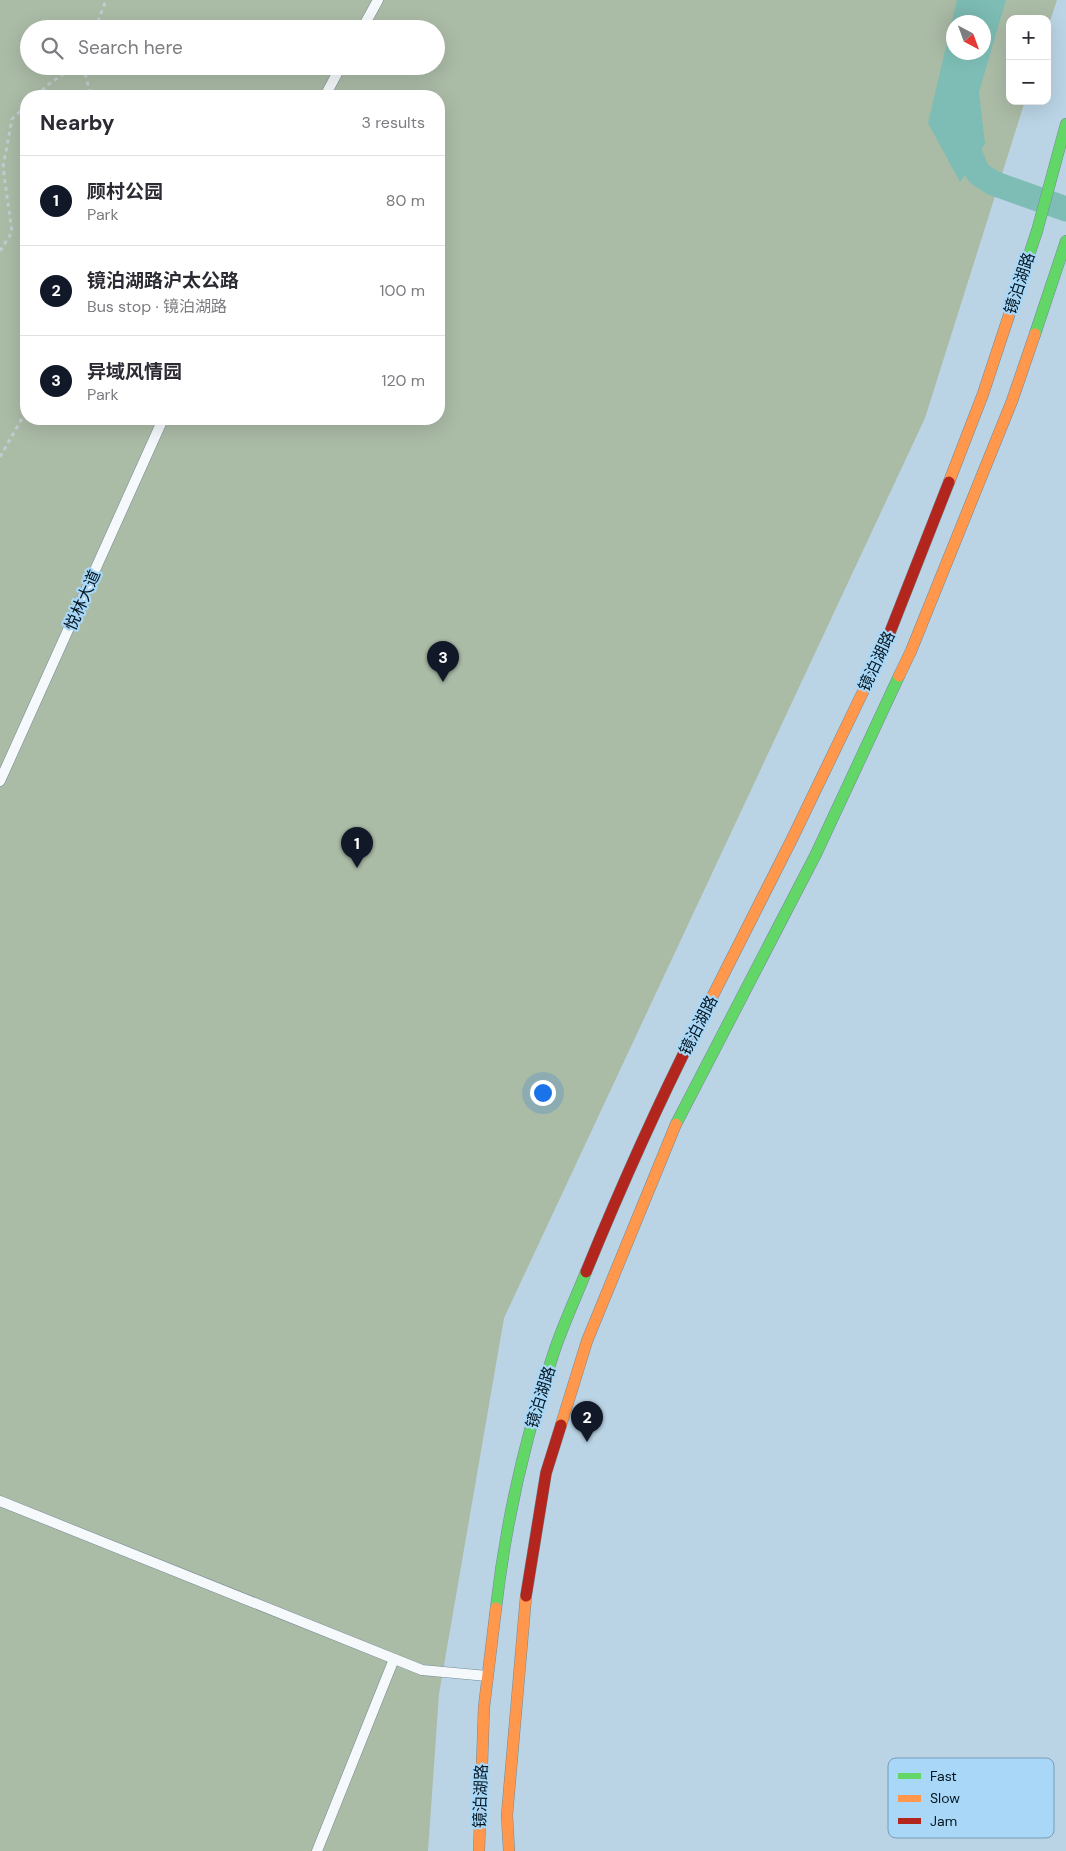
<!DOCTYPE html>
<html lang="en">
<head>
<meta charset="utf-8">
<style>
	body { margin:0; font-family:"DM Sans","Noto Sans SC",sans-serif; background:#f2f2f3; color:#2b2b33 }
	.controls { position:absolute; right:15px; top:15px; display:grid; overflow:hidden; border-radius:10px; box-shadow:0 5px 20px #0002 }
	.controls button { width:45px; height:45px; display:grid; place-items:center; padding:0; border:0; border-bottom:1px solid #e1e1e2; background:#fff; color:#2b2b33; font:25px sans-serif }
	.compass { position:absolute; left:946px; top:15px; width:45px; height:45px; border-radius:50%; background:#fff; box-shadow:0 5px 20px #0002; rotate:139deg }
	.you { position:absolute; left:542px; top:1092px; width:18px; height:18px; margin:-12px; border:4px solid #fff; border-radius:50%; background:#1a73e8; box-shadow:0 0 0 8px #1a73e833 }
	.badge { display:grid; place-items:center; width:32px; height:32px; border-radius:50%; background:#111827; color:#fff; font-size:16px; font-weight:700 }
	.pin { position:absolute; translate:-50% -41px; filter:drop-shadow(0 1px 2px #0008) }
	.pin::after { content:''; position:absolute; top:26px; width:18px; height:15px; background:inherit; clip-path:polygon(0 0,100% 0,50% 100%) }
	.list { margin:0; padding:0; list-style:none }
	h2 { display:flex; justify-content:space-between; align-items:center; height:65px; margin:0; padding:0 20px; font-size:21px }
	h2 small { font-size:16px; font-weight:400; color:#7c7c81 }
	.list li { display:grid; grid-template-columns:32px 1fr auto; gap:15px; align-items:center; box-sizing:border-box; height:90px; padding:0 20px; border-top:1px solid #e1e1e2 }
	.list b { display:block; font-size:19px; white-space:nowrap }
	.list p { margin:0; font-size:16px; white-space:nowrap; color:#7c7c81 }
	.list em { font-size:16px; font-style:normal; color:#7c7c81 }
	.icon { flex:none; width:28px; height:28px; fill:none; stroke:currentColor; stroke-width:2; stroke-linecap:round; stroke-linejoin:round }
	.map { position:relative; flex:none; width:1066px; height:1851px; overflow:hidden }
	.search { position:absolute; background:#fff; box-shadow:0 5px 20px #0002; left:20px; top:20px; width:425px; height:55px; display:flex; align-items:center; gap:12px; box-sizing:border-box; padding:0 18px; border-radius:28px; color:#7c7c81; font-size:19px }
	.panel { position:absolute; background:#fff; box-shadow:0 5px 20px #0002; left:20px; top:90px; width:425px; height:335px; border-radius:20px }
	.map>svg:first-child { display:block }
	.green { fill:#aabba6; fill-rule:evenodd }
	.water { fill:#7dbdb5; fill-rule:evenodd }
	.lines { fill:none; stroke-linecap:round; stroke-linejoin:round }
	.canal { stroke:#7dbdb5; stroke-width:25 }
	.lane-casing { stroke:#758995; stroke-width:11 }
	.fast-casing { stroke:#758995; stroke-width:12 }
	.slow-casing { stroke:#758995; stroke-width:12 }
	.jam-casing { stroke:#758995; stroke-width:12 }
	.path { stroke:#c2cbd0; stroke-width:3; stroke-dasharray:4 4; stroke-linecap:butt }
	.lane { stroke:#f5f9fb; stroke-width:10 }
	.fast { stroke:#63d668; stroke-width:11 }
	.slow { stroke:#ff974d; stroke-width:11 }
	.jam { stroke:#b3261e; stroke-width:11 }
	.labels { text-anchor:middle; stroke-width:4.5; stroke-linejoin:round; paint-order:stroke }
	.street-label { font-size:16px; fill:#051722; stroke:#a8d7f7 }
	.key { fill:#a8d7f7; stroke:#779db7; stroke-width:1 }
	.key-label { font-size:14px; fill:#051722 }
</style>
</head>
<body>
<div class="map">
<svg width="1066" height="1851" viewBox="0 0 1066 1851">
	<rect width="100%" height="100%" fill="#bad4e5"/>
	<!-- green -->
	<path class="green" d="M0,0H1057L1047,30V19H1010V101H1025L925,418L504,1318L439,1694L428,1851H0ZM954,22H984V52H954ZM29,29H436V66H29ZM26,96H439V419H26Z"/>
	<!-- water -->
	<path class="water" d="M957,0H1006L979,92L985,144L960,182L928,123ZM954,22H984V52H954Z"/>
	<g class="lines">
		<!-- canal -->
		<path class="canal" d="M966,131L965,142L978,173L993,183L1066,209"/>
		<defs>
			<g id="lane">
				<path d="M362,29L378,0"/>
				<path d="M325,96L341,66"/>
				<path d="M0,781L163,419"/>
				<path d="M0,1501L422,1670L487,1676"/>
				<path d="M317,1851L394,1659"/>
			</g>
			<g id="fast">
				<path d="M1018,288L1037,231L1066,124"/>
				<path d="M1035,334L1066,241"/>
				<path d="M676,1124L816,854L899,676"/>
				<path d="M496,1608C506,1520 526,1433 555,1349C564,1323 576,1297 586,1272"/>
			</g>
			<g id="slow">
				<path d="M949,482L983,394L1018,288"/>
				<path d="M899,676L911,651L1012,401L1035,334"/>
				<path d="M696,1029L792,839L872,673"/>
				<path d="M561,1425L587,1341L676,1124"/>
				<path d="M479,1851L484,1707L496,1608"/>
				<path d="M509,1851L507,1815L526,1596"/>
			</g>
			<g id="jam">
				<path d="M872,673L885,645L949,482"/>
				<path d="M586,1272C620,1189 656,1108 696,1029"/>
				<path d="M526,1596L546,1473L561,1425"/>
			</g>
		</defs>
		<!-- lane casing -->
		<use href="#lane" class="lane-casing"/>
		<!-- fast casing -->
		<use href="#fast" class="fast-casing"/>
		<!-- slow casing -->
		<use href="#slow" class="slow-casing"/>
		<!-- jam casing -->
		<use href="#jam" class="jam-casing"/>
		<!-- path -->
		<g class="path">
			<path d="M95,29L106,0"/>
			<path d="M83,66L91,96"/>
			<path d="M36,96L49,84L75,66"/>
			<path d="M0,251L12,232L3,167L12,119L26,106"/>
			<path d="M0,457L21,420L26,406"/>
		</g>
		<!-- lane -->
		<use href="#lane" class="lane"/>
		<!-- fast -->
		<use href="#fast" class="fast"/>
		<!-- slow -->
		<use href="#slow" class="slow"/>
		<!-- jam -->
		<use href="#jam" class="jam"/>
	</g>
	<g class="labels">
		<!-- street labels -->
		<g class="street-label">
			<text transform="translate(1019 283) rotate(-72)" y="6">镜泊湖路</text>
			<text transform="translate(82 600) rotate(-66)" y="6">悦林大道</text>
			<text transform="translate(876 661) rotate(-65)" y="6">镜泊湖路</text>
			<text transform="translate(698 1025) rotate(-63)" y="6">镜泊湖路</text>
			<text transform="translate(540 1397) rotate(-73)" y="6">镜泊湖路</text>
			<text transform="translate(480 1796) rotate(-88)" y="6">镜泊湖路</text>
		</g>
	</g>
	<!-- legend -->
	<rect x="888" y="1758" width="166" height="80" rx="8" class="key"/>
	<rect x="898" y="1773" width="23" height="6" fill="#63d668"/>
	<rect x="898" y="1795" width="23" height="7" fill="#ff974d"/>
	<rect x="898" y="1818" width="23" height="6" fill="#b3261e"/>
	<g class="key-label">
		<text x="930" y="1781">Fast</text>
		<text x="930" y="1803">Slow</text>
		<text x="930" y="1826">Jam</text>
	</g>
</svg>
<div class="controls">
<button>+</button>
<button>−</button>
</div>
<svg class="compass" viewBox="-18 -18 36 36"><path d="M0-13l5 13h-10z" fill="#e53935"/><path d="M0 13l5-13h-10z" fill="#7c7c81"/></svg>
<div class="you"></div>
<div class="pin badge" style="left:357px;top:868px">1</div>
<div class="pin badge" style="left:587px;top:1442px">2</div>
<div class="pin badge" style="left:443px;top:682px">3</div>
<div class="search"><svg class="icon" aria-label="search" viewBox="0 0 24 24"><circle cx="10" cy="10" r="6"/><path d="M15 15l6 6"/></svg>Search here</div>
<section class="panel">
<h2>Nearby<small>3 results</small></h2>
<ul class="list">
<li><span class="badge">1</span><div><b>顾村公园</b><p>Park</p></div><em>80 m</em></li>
<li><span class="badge">2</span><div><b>镜泊湖路沪太公路</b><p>Bus stop · 镜泊湖路</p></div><em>100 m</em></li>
<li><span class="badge">3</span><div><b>异域风情园</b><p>Park</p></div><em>120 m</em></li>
</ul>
</section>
</div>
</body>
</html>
